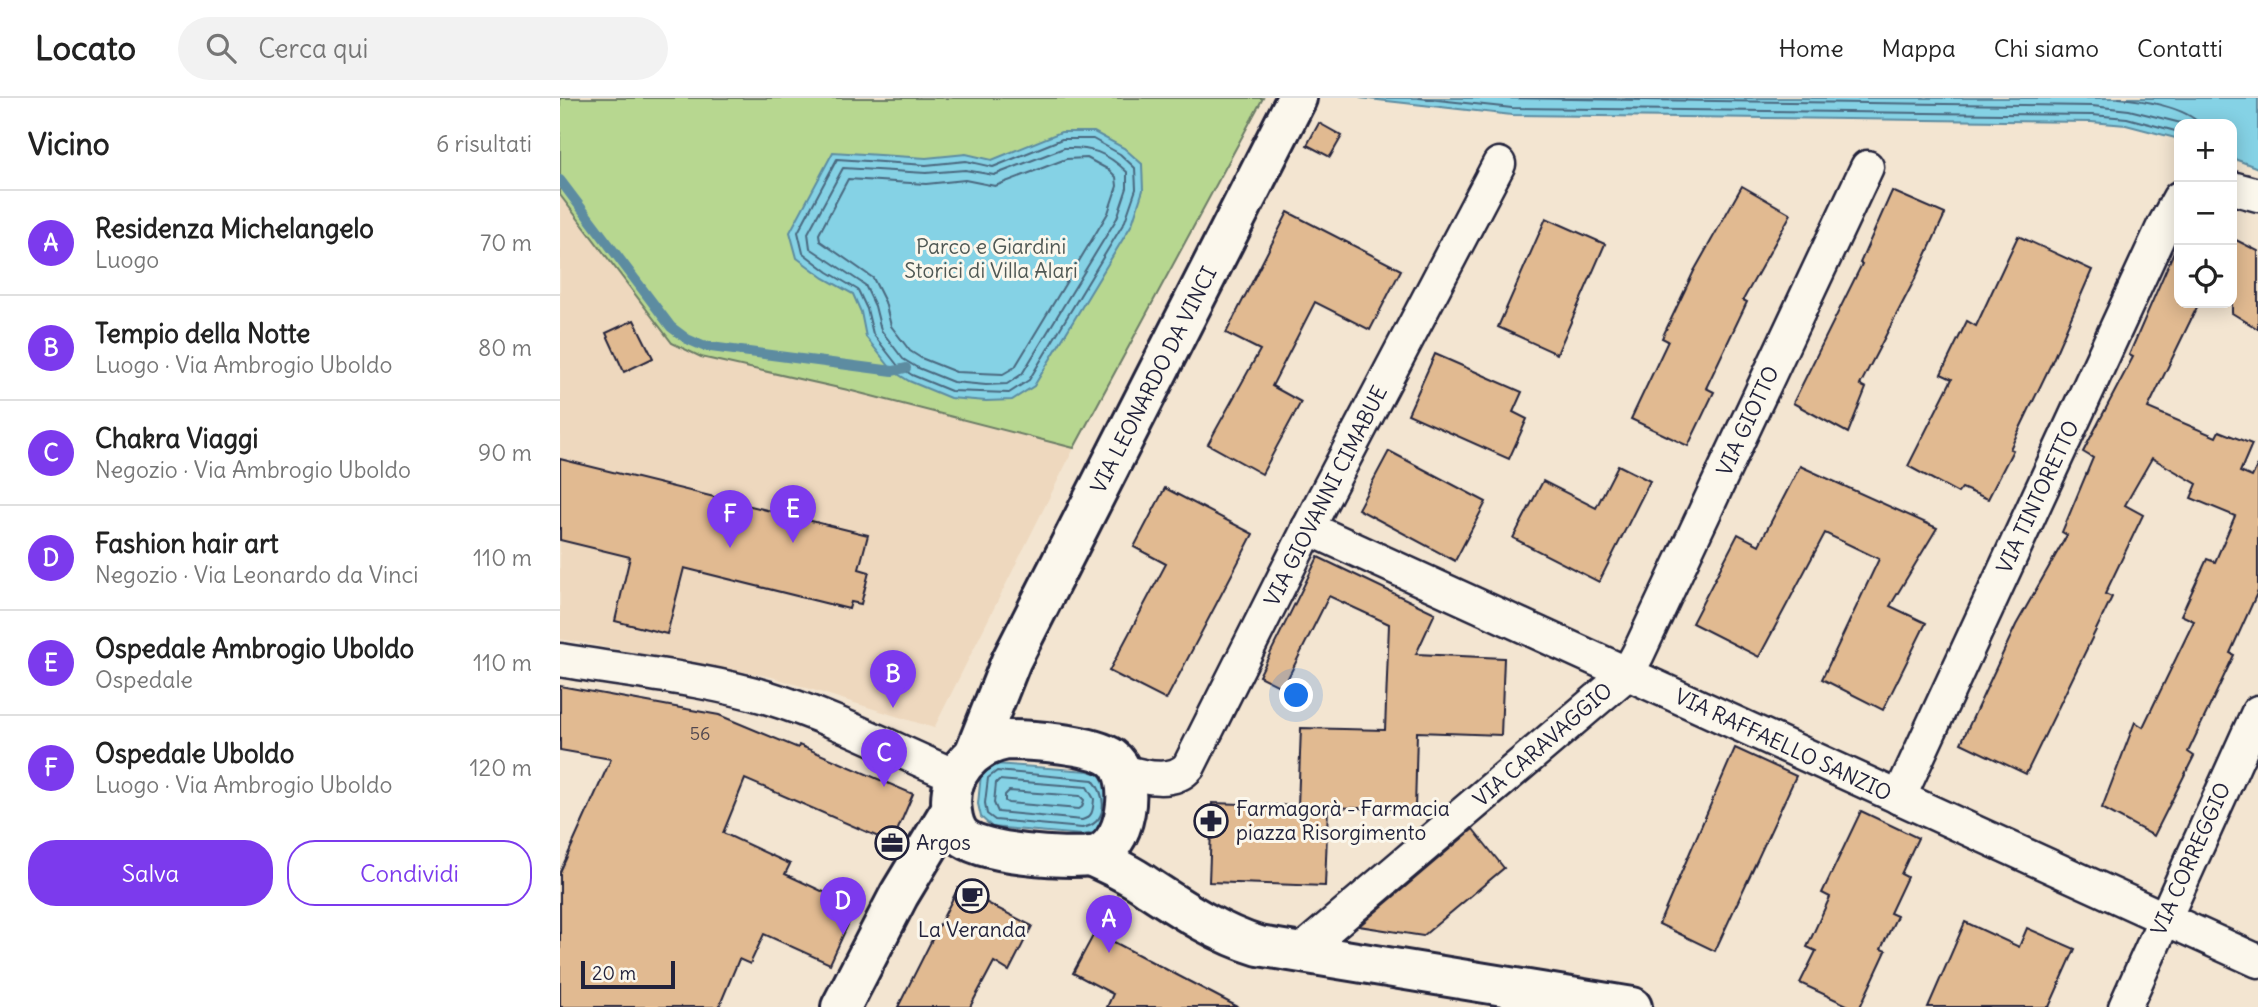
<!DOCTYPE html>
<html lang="it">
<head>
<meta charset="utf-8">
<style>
	body { margin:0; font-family:Delius,sans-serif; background:#f2f2f2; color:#222 }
	.controls { position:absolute; right:21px; top:21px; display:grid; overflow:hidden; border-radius:14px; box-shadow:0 4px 18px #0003 }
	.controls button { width:63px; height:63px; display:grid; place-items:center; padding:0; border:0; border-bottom:2px solid #e0e0e0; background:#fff; color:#222; font:35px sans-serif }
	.scale { position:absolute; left:21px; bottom:18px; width:94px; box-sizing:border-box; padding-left:7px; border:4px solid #22223b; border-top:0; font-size:19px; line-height:24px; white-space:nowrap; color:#22223b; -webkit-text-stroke:5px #fbf7ec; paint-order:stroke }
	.you { position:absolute; left:737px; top:598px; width:24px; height:24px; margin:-18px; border:5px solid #fff; border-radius:50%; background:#1a73e8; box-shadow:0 0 0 10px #1a73e833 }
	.badge { display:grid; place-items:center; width:46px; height:46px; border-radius:50%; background:#7c3aed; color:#fff; font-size:23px; font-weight:700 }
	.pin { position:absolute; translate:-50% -58px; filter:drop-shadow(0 2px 4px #0008) }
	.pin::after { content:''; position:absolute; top:37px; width:24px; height:21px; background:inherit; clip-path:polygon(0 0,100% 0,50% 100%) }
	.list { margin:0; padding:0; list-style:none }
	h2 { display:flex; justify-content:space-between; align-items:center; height:91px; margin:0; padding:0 28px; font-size:30px }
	h2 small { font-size:23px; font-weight:400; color:#767676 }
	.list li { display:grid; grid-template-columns:46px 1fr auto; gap:21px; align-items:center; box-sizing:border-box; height:105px; padding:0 28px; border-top:2px solid #e0e0e0 }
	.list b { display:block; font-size:26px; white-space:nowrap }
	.list p { margin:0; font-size:23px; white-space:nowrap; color:#767676 }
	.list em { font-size:23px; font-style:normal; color:#767676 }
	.actions { display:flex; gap:14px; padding:21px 28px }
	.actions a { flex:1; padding:16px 0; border:2px solid #7c3aed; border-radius:28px; text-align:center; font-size:24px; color:#7c3aed }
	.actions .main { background:#7c3aed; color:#fff }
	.icon { flex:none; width:38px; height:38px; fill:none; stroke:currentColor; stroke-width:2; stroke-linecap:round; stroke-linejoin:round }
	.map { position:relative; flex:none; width:1698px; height:909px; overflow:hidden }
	header { display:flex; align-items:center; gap:42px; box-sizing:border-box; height:98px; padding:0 35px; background:#fff; border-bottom:2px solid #e0e0e0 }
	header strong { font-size:33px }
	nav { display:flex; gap:38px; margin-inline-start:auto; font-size:24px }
	.search { width:490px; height:63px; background:#f2f2f2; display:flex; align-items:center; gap:18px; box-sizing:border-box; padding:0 24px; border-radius:38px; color:#767676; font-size:26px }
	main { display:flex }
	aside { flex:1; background:#fff }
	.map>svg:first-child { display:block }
	.built { fill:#eed8be }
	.green { fill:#b7d790; stroke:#6c7c66; stroke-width:2 }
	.water { fill:#85d2e5; stroke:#5d8ca1; stroke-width:2 }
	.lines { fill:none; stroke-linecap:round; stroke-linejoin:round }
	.shore { stroke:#4a687f; stroke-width:2 }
	.stream { stroke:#5d8ca1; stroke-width:10 }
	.building { fill:#e1ba91; stroke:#22223b; stroke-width:2 }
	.street-casing { stroke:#22223b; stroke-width:37 }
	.secondary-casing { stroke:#22223b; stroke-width:44 }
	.street { stroke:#fbf7ec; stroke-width:32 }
	.secondary { stroke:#fbf7ec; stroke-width:38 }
	.labels { text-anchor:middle; stroke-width:6; stroke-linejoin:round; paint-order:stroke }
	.number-label { font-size:18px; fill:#524850 }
	.park-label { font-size:21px; fill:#4f5854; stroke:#fbf7ec }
	.street-label { font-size:21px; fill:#22223b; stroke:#fbf7ec }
	.poi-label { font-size:21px; fill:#22223b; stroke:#fbf7ec; text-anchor:start }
</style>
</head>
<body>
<header>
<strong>Locato</strong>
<div class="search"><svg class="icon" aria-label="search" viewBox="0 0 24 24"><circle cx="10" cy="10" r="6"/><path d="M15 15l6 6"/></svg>Cerca qui</div>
<nav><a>Home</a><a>Mappa</a><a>Chi siamo</a><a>Contatti</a></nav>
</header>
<main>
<aside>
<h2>Vicino<small>6 risultati</small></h2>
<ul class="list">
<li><span class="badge">A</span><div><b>Residenza Michelangelo</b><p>Luogo</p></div><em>70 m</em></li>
<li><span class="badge">B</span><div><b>Tempio della Notte</b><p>Luogo · Via Ambrogio Uboldo</p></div><em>80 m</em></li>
<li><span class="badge">C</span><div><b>Chakra Viaggi</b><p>Negozio · Via Ambrogio Uboldo</p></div><em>90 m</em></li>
<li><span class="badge">D</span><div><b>Fashion hair art</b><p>Negozio · Via Leonardo da Vinci</p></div><em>110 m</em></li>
<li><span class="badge">E</span><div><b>Ospedale Ambrogio Uboldo</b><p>Ospedale</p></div><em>110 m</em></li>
<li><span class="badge">F</span><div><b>Ospedale Uboldo</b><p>Luogo · Via Ambrogio Uboldo</p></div><em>120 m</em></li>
</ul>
<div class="actions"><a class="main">Salva</a><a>Condividi</a></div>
</aside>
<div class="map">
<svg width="1698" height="909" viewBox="0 0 1698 909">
	<rect width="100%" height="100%" fill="#f3e5d1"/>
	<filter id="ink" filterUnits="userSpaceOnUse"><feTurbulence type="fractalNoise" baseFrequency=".0143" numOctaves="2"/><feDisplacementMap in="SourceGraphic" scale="14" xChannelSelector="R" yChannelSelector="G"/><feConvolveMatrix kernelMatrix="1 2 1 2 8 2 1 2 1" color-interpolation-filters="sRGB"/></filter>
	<g filter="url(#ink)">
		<!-- built -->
		<path class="built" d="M0,97L112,245L126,253L141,259L288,292L514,350L374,630L212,579L0,541Z"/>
		<!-- green -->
		<path class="green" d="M0,0H703L514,350L288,292L141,259L112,245L0,97Z"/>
		<!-- water -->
		<g class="water">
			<path d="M800,0H1698V70L1672,60V26H1619V41L1566,27L1531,24L952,17Z"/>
			<path d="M501,34H534L564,50L582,66L583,92L572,126L474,288L452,302L426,303L390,300L349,283L333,273L306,239L301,214L293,196L264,180L237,160L230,134L273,54L366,60L406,56L432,62Z"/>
			<path d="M435,666L528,673L539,676L548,690L546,723L537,734L523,737L432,729L421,719L418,706L421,676Z"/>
		</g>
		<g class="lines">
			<!-- shore -->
			<g class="shore">
				<path d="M859,0L952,10L1532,17L1567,20L1619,34"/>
				<path d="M929,0L1532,8L1569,12L1625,26"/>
				<path d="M1559,0C1582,2 1625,9 1640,26"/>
				<path d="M502,41H533L560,56L575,70L576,91L565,123L469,282L449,295L391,293L352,277L338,268L313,236L307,211L298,192L268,174L243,155L238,134L277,61L366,67L406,63L433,69Z"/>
				<path d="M504,50C531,49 546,54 567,74V90L557,120L462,276L447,286L426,287L393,284L356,269L343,261L321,232L315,208L305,187L250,150L248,135L283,70L366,75L405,72L434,77Z"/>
				<path d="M527,60L549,72L556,79L557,88L548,115L455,269L443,276L396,274L361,260L350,253L331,228L325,204L313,180L260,143L259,136L288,81L366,86L405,82L435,88L506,61Z"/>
				<path d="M437,673L533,682C547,699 548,725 522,730L435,722L427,716L425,705L428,680Z"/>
				<path d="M439,682L527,689L534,701C533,712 533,719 522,722L438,714L434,705L436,685Z"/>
				<path d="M449,693L520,698L524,702L522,709L519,711L448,705L445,703V697Z"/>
			</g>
			<!-- stream -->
			<path class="stream" d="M0,82L111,229L127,241L143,248L333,273L346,270"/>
		</g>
		<!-- building -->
		<g class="building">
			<path d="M759,25L782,38L770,59L747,47Z"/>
			<path d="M1182,88L1231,116L1183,202L1187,204L1146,290L1154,294L1128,348L1071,321L1108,243L1102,240L1134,173Z"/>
			<path d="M1332,93L1385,116L1356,179L1300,287L1306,290L1288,335L1233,305L1302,166L1300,165Z"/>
			<path d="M728,114L841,172L810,232L755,204L712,288L741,304L702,376L648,346L700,252L666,235Z"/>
			<path d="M986,120L1045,146L997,256L938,229Z"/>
			<path d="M1458,138L1532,172L1491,266L1450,351L1453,352L1428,401L1402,390L1398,395L1348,368L1392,281L1381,276L1407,223L1416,228Z"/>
			<path d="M1672,140L1698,153V231L1672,215Z"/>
			<path d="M1619,142V205H1639L1588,310L1656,339L1659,333L1692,346L1680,374L1692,379L1698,366V493L1670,555L1674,557L1628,654L1634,658L1594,738L1542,710L1575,624L1583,629L1634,523L1621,517L1647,461L1655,464L1675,418L1631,400L1637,386L1592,360L1565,407L1583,417L1545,496L1552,499L1466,676L1401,645L1456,527L1507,437L1502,434L1533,360L1523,354L1573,259L1569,257Z"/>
			<path d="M74,222L93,260L64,274L46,235Z"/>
			<path d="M875,256L962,294L953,314L967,321L949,361L848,316Z"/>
			<path d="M829,353L926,404L895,463L798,411Z"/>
			<path d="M0,361L308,437L299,471L309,474L301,506L291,504L289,511L124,470L107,536L55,523L70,459L0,442Z"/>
			<path d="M1058,367L1090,383L1039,484L953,440L983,383L1036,410Z"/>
			<path d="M1240,368L1377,430L1330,508L1366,525L1323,612L1262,581L1319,461L1265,435L1199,559L1132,525L1178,436L1199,447Z"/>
			<path d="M605,390L693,436L606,602L549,573L606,466L574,449Z"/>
			<path d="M758,459L875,515L856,556L944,560L941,637L857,634L855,712L768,709L765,788L649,784L652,705L738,708L741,630L825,632L829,526L769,498L723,590L699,578Z"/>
			<path d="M0,588L159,617L238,650L239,647L353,696L332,745L185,681L163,735L230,766L225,776L296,809L270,866L204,836L190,866L179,861L159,909H0V774L51,661L0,652Z"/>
			<path d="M1175,650L1236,678L1155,853L1099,826Z"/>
			<path d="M1301,713L1358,740L1341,776L1347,779L1330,815L1337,818L1321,851L1326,853L1300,909H1291L1240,885L1256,853L1247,849L1270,799L1262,795Z"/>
			<path d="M913,731L944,770L863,838L799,828Z"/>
			<path d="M398,790L472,828L449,873L434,864L410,909H338Z"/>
			<path d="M1405,824L1459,849L1467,830L1515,851L1489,909H1368Z"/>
			<path d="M535,834L678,909H547L553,896L513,875Z"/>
		</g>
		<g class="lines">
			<defs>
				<g id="street">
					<path d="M1672,90L1698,97"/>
					<path d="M748,430L1698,863"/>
					<path d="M0,562C69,574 142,580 209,600C274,620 335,652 396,678"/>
					<path d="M563,673C583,679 614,687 629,668L761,405L939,66"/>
					<path d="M1339,700L1602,131L1619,100"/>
					<path d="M739,855L1067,576L1078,556L1307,69"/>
					<path d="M1565,909L1698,614"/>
				</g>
				<g id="secondary">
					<path d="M447,642C472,642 532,646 552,660C578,679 567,753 532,758C506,761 421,756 402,738C396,732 393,722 392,714C386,677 412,648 447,642Z"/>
					<path d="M414,656L451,563L737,0"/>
					<path d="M530,758C550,767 570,776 588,789C623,812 659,836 699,848L1072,909"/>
					<path d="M281,909L339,797L391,711"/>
				</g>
			</defs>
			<!-- street casing -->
			<use href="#street" class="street-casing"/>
			<!-- secondary casing -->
			<use href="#secondary" class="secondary-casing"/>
			<!-- street -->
			<use href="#street" class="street"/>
			<!-- secondary -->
			<use href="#secondary" class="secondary"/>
		</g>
	</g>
	<!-- icons -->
	<defs>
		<symbol id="pharmacy-ring" viewBox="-11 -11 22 22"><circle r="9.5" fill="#fbf7ec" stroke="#22223b" stroke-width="1.5"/><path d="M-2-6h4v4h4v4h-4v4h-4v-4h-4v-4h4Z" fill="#22223b"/></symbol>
		<symbol id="office-ring" viewBox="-11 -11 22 22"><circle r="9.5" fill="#fbf7ec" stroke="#22223b" stroke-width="1.5"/><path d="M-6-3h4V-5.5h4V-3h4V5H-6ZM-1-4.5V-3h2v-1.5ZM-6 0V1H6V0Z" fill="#22223b"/></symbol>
		<symbol id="cafe-ring" viewBox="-11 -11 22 22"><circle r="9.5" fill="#fbf7ec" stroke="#22223b" stroke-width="1.5"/><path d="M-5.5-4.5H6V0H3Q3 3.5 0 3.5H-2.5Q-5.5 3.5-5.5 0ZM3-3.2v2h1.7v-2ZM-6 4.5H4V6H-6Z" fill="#22223b"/></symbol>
	</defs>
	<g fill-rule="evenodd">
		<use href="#pharmacy-ring" x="632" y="704" width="38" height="38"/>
		<use href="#office-ring" x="313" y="726" width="38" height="38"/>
		<use href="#cafe-ring" x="393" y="779" width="38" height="38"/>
	</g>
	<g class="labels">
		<!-- number labels -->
		<g class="number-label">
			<text x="140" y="642">56</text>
		</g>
		<!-- park labels -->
		<g class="park-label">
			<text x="431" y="156">Parco e Giardini<tspan x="431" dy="24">Storici di Villa Alari</tspan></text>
		</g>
		<!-- street labels -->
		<g class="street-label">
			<text transform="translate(594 282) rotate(-63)" y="7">VIA LEONARDO DA VINCI</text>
			<text transform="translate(1188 323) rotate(-65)" y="7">VIA GIOTTO</text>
			<text transform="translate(766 398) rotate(-63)" y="7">VIA GIOVANNI CIMABUE</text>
			<text transform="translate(1478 399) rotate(-65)" y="7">VIA TINTORETTO</text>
			<text transform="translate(983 647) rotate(-41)" y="7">VIA CARAVAGGIO</text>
			<text transform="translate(1223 647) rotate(25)" y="7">VIA RAFFAELLO SANZIO</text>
			<text transform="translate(1631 761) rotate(-66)" y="7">VIA CORREGGIO</text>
		</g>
		<!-- poi labels -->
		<g class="poi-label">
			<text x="676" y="718">Farmagorà - Farmacia<tspan x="676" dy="24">piazza Risorgimento</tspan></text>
			<text x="356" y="752">Argos</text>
			<text x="412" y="839" text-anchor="middle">La Veranda</text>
		</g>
	</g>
</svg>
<div class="controls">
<button>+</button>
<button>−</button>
<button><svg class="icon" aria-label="locate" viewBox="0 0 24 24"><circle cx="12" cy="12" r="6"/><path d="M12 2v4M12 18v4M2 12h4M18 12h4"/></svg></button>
</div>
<div class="scale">20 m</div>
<div class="you"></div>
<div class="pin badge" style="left:549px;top:855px">A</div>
<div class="pin badge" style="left:333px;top:610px">B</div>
<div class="pin badge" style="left:324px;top:689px">C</div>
<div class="pin badge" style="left:283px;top:837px">D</div>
<div class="pin badge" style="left:233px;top:445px">E</div>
<div class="pin badge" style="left:170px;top:450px">F</div>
</div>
</main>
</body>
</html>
